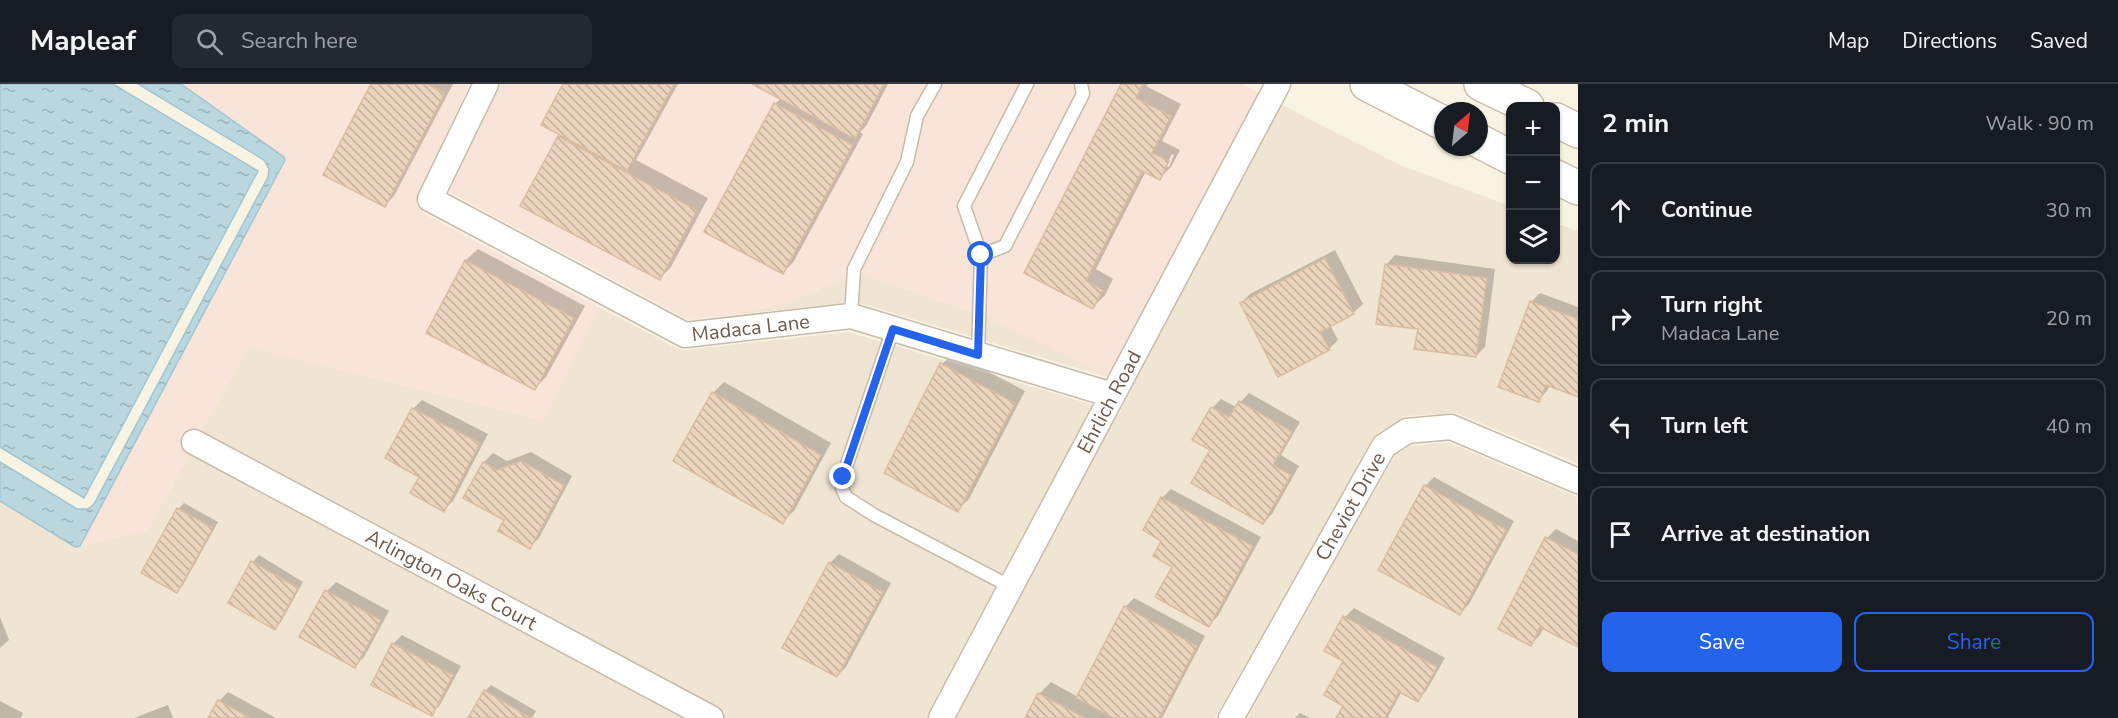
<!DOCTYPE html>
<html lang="en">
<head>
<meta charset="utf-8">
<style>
	body { margin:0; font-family:"Nunito Sans",sans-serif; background:#242831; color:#f1f3f6 }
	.controls { position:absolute; right:18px; top:18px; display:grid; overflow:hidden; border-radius:12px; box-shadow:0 2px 4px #0004 }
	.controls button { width:54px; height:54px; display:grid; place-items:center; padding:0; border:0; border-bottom:2px solid #363941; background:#171b24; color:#f1f3f6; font:30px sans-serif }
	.compass { position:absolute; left:1434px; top:18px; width:54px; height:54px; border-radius:50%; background:#171b24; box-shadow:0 2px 4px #0004; rotate:28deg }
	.stop { position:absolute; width:18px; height:18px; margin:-14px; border:4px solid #2563eb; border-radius:50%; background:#fff }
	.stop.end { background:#2563eb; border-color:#fff; box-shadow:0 2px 6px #0008 }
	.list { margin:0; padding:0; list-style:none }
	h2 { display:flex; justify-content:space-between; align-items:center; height:78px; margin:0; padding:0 24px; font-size:26px }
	h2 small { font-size:20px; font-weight:400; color:#9ea1a6 }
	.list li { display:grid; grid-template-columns:39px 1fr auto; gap:18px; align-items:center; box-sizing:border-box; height:96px; margin:0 12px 12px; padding:0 12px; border:2px solid #363941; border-radius:12px }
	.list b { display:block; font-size:22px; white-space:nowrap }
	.list p { margin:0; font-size:20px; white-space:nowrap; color:#9ea1a6 }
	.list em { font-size:20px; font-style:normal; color:#9ea1a6 }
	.actions { display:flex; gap:12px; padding:18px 24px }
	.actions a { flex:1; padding:14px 0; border:2px solid #2563eb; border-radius:12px; text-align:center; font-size:21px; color:#2563eb }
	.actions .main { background:#2563eb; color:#fff }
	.icon { flex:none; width:33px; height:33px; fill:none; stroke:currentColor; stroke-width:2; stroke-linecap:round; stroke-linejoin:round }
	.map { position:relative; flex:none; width:1578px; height:634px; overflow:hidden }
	header { display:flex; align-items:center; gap:36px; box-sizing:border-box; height:84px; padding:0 30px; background:#171b24; border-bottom:2px solid #363941 }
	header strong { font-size:28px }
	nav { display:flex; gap:33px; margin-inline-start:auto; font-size:21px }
	.search { width:420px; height:54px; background:#242831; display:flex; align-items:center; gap:15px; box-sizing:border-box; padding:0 21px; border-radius:12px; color:#9ea1a6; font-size:22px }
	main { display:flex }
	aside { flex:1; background:#171b24 }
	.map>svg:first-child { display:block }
	.residential { fill:#f0e5d2 }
	.commercial { fill:#f8e4d8 }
	.water { fill:url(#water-ripples); stroke:#a2c5d1; stroke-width:1.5 }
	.shadow { fill:#0003; fill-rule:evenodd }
	.building { fill:url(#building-back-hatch); stroke:#dcbca0; stroke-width:1.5 }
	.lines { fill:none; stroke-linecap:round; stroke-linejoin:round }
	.service-casing { stroke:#c8bbab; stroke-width:15 }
	.minor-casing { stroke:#c8bbab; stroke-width:27 }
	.secondary-casing { stroke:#ccbcaa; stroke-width:36 }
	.service { stroke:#fff; stroke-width:12 }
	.minor { stroke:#fff; stroke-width:24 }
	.secondary { stroke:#fff; stroke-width:33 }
	.route { stroke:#2563eb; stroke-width:8 }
	.labels { text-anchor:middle; stroke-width:5; stroke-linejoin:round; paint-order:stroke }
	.street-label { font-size:20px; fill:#6e5b4c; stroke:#fdf7e9 }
</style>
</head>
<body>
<header>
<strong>Mapleaf</strong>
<div class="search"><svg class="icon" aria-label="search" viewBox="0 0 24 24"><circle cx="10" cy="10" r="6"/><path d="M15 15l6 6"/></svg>Search here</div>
<nav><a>Map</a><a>Directions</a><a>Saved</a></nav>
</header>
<main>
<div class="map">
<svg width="1578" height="634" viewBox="0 0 1578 634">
	<defs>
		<pattern id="water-ripples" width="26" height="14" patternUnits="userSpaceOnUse" patternTransform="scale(1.5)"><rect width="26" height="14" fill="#bad7e0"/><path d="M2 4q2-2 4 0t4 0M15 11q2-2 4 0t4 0" fill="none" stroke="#9bb1b8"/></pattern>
		<pattern id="building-back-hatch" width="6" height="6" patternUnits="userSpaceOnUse" patternTransform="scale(1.5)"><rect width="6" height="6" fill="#ebd4be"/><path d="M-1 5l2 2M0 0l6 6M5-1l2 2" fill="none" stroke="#c3af9d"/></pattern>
	</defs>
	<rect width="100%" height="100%" fill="#f9f3e3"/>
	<!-- residential -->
	<g class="residential">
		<path d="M1272,16L1400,81L1510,122V176H1556V139L1578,147V380L1457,329L1407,332L1378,349L1373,355L1215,634H0V417L75,463L148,446L248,263L535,334L542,338L599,223L678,265L685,266L849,248L1120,329L1130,300L856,218L732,231L789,219L858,188L983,232Z"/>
		<path d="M1448,358L1578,413V634H1247L1394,372L1410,362Z"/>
	</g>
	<!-- commercial -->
	<g class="commercial">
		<path d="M181,0H470L418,109L423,129L599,223L542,338L535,334L248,263L148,446L80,462L285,76L284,73Z"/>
		<path d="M501,0H1242L1272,16L1107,291L984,232L858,188L789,219L732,231L689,236L449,108Z"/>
	</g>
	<!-- water -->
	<g class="water">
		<path d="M2,0H113L258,87L84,414L0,363V1Z"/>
		<path d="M138,0H181L284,73L285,76L80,462L75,463L0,417V378L77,425H88L94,420L268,93L269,85L264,76Z"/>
	</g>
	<!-- shadow -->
	<g class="shadow">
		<path d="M373,0H453L394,112L385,121Z"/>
		<path d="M564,0H678L636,76L708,114L671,183L659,195L559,53L561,50Z"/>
		<path d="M755,0H888L866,42L860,48L863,50L794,177L783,189L775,20L781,14Z"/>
		<path d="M1123,0H1148L1146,2L1181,20L1162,57L1180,66L1171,83L1160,94L1146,87L1096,185L1113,195L1105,211L1093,223L1026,188ZM1172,70L1174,71L1169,83H1165Z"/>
		<path d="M478,165L585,222L546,293L535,304L428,248L466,176Z"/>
		<path d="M1335,166L1363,220L1353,229L1330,241L1338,256L1329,265L1241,219L1250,210Z"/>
		<path d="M1395,171L1495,185L1485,263L1476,272L1419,244L1386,181Z"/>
		<path d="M1540,209L1578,223V311L1550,301L1547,307L1538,316L1531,218Z"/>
		<path d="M953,269L1025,307L969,415L957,426L942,280Z"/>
		<path d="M724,298L831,359L794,427L782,438L713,309Z"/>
		<path d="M1249,309L1300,338L1281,371L1299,382L1272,430L1263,439L1212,366V324L1221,315L1236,323Z"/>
		<path d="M422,316L488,350L453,417L444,426L421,392L413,325Z"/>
		<path d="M531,368L572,392L539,454L530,463L506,436L465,413L484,378L493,369L507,377Z"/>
		<path d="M1434,393L1514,437L1469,520L1460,529L1425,402Z"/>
		<path d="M1171,405L1261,453L1218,532L1209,541L1174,482L1163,456L1145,446L1162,414Z"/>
		<path d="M184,419L218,438L183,501L177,507L178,425Z"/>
		<path d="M1556,445L1578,457V561L1544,543L1540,551L1531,560L1547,454Z"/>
		<path d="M839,470L891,499L846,583L837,592L830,479Z"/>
		<path d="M259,471L303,498L281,538L275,544L230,518L253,478Z"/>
		<path d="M336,498L389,527L364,573L355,582L301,552L327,507Z"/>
		<path d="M1134,514L1205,552L1162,634H1026L1040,609L1051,598L1078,613L1125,523Z"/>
		<path d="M1354,524L1445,574L1426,607L1417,616L1402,607L1388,633L1390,634H1338L1345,621V533Z"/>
		<path d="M0,533L9,556L0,564Z"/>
		<path d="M402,551L461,582L440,621L431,630L393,560Z"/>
		<path d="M491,601L536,627L532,634H470L485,607Z"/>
		<path d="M228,608L276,634H210L219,617Z"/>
		<path d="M0,617L23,629L21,634H0Z"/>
		<path d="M168,621L173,634H134Z"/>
		<path d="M1300,629L1310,634H1295Z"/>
	</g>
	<!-- building -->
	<g class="building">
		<path d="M371,0H427L445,9L385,123L323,91Z"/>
		<path d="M563,0H674L627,87L541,41Z"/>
		<path d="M752,0H884L855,55Z"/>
		<path d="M1121,0H1143L1136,14L1171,32L1152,69L1169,77L1160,96L1142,87L1086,197L1103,206L1093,225L1024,189Z"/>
		<path d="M774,19L853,61L783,190L704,148Z"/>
		<path d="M558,52L697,126L660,196L520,122Z"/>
		<path d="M1325,174L1354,230L1320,248L1330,266L1278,293L1240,219Z"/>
		<path d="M465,176L574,234L535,306L426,249Z"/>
		<path d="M1385,180L1487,194L1476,273L1414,265L1418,245L1376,240Z"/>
		<path d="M1530,217L1578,235V313L1546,301L1539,318L1498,303Z"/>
		<path d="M940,279L1015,319L958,428L884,389Z"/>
		<path d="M712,308L821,371L783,440L673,377Z"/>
		<path d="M1239,317L1292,348L1273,381L1291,391L1263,440L1191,399L1210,366L1192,356L1211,323L1229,333Z"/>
		<path d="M412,324L480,359L444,428L410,409L419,393L385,374Z"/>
		<path d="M521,377L564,401L530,465L498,447L504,436L463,414L483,378L497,386Z"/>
		<path d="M1424,401L1506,446L1460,531L1378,486Z"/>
		<path d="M1161,413L1253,462L1209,543L1155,513L1172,483L1153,472L1161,457L1143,446Z"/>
		<path d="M177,424L213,444L177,509L141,489Z"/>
		<path d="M1545,453L1578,470V563L1540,543L1531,562L1498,545Z"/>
		<path d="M251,477L298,504L275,546L228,519Z"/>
		<path d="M829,478L883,508L837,593L782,564Z"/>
		<path d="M325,506L381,536L355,584L299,553Z"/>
		<path d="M1124,522L1197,562L1159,634H1113L1076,614Z"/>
		<path d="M1343,532L1437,583L1418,618L1399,608L1385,634H1336L1343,622L1324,611L1343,577L1324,567Z"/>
		<path d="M392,559L453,591L432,632L371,601Z"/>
		<path d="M484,606L531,634H468Z"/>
		<path d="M1038,609L1085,634H1025Z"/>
		<path d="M218,616L250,634H208Z"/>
	</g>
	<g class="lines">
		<defs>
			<g id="service">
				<path d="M981,171L1005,162L1083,10L1081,0"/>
				<path d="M851,232L854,185L907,78L917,32L935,0"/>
				<path d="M893,245L846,383L842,404L846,413L874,431L1011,503"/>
				<path d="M978,271L981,171L964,122L1027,0"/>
			</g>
			<g id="minor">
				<path id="s1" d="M486,0L430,115L685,251L851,232L1112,311"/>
				<path id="s2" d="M194,358L711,634"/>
				<path id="s3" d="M941,634L1278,0"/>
				<path id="s4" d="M1231,634L1384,362L1407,347L1451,343L1578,397"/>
			</g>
			<g id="secondary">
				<path d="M1367,0L1443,39"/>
				<path d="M1481,0L1527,22"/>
				<path d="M1556,36L1578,47"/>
				<path d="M1479,57L1510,73"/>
				<path d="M1556,93L1578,104"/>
			</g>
		</defs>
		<!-- service casing -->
		<use href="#service" class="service-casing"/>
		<!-- minor casing -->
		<use href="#minor" class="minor-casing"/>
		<!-- secondary casing -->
		<use href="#secondary" class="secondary-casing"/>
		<!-- service -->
		<use href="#service" class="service"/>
		<!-- minor -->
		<use href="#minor" class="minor"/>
		<!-- secondary -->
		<use href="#secondary" class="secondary"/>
	</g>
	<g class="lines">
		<!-- route -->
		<path class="route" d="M843,393L893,245L978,271L981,171"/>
	</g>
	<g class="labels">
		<!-- street labels -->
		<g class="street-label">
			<text dy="7" stroke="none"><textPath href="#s1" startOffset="483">Madaca Lane</textPath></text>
			<text dy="7" stroke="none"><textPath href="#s3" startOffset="358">Ehrlich Road</textPath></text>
			<text dy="7" stroke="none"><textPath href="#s4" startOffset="243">Cheviot Drive</textPath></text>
			<text dy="7" stroke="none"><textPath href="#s2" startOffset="292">Arlington Oaks Court</textPath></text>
		</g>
	</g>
</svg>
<div class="controls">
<button>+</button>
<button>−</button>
<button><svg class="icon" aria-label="layers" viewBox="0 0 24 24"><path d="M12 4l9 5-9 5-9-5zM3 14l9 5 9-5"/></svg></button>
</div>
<svg class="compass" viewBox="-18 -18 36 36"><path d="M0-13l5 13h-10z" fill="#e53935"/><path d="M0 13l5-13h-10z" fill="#9ea1a6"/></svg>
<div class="stop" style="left:981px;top:171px"></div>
<div class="stop end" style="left:843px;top:393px"></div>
</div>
<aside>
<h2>2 min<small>Walk · 90 m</small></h2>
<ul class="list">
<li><svg class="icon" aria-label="ahead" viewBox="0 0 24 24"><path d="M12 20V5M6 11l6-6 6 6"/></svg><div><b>Continue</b></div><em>30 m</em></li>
<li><svg class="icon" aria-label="right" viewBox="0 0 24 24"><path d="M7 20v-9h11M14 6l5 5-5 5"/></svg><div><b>Turn right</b><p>Madaca Lane</p></div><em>20 m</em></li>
<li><svg class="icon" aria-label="left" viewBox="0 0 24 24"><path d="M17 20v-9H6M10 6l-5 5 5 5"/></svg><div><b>Turn left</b></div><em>40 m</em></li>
<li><svg class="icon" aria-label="arrive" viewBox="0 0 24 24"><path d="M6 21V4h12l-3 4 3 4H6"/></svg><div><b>Arrive at destination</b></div></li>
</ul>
<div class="actions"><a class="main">Save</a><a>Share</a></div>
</aside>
</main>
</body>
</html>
